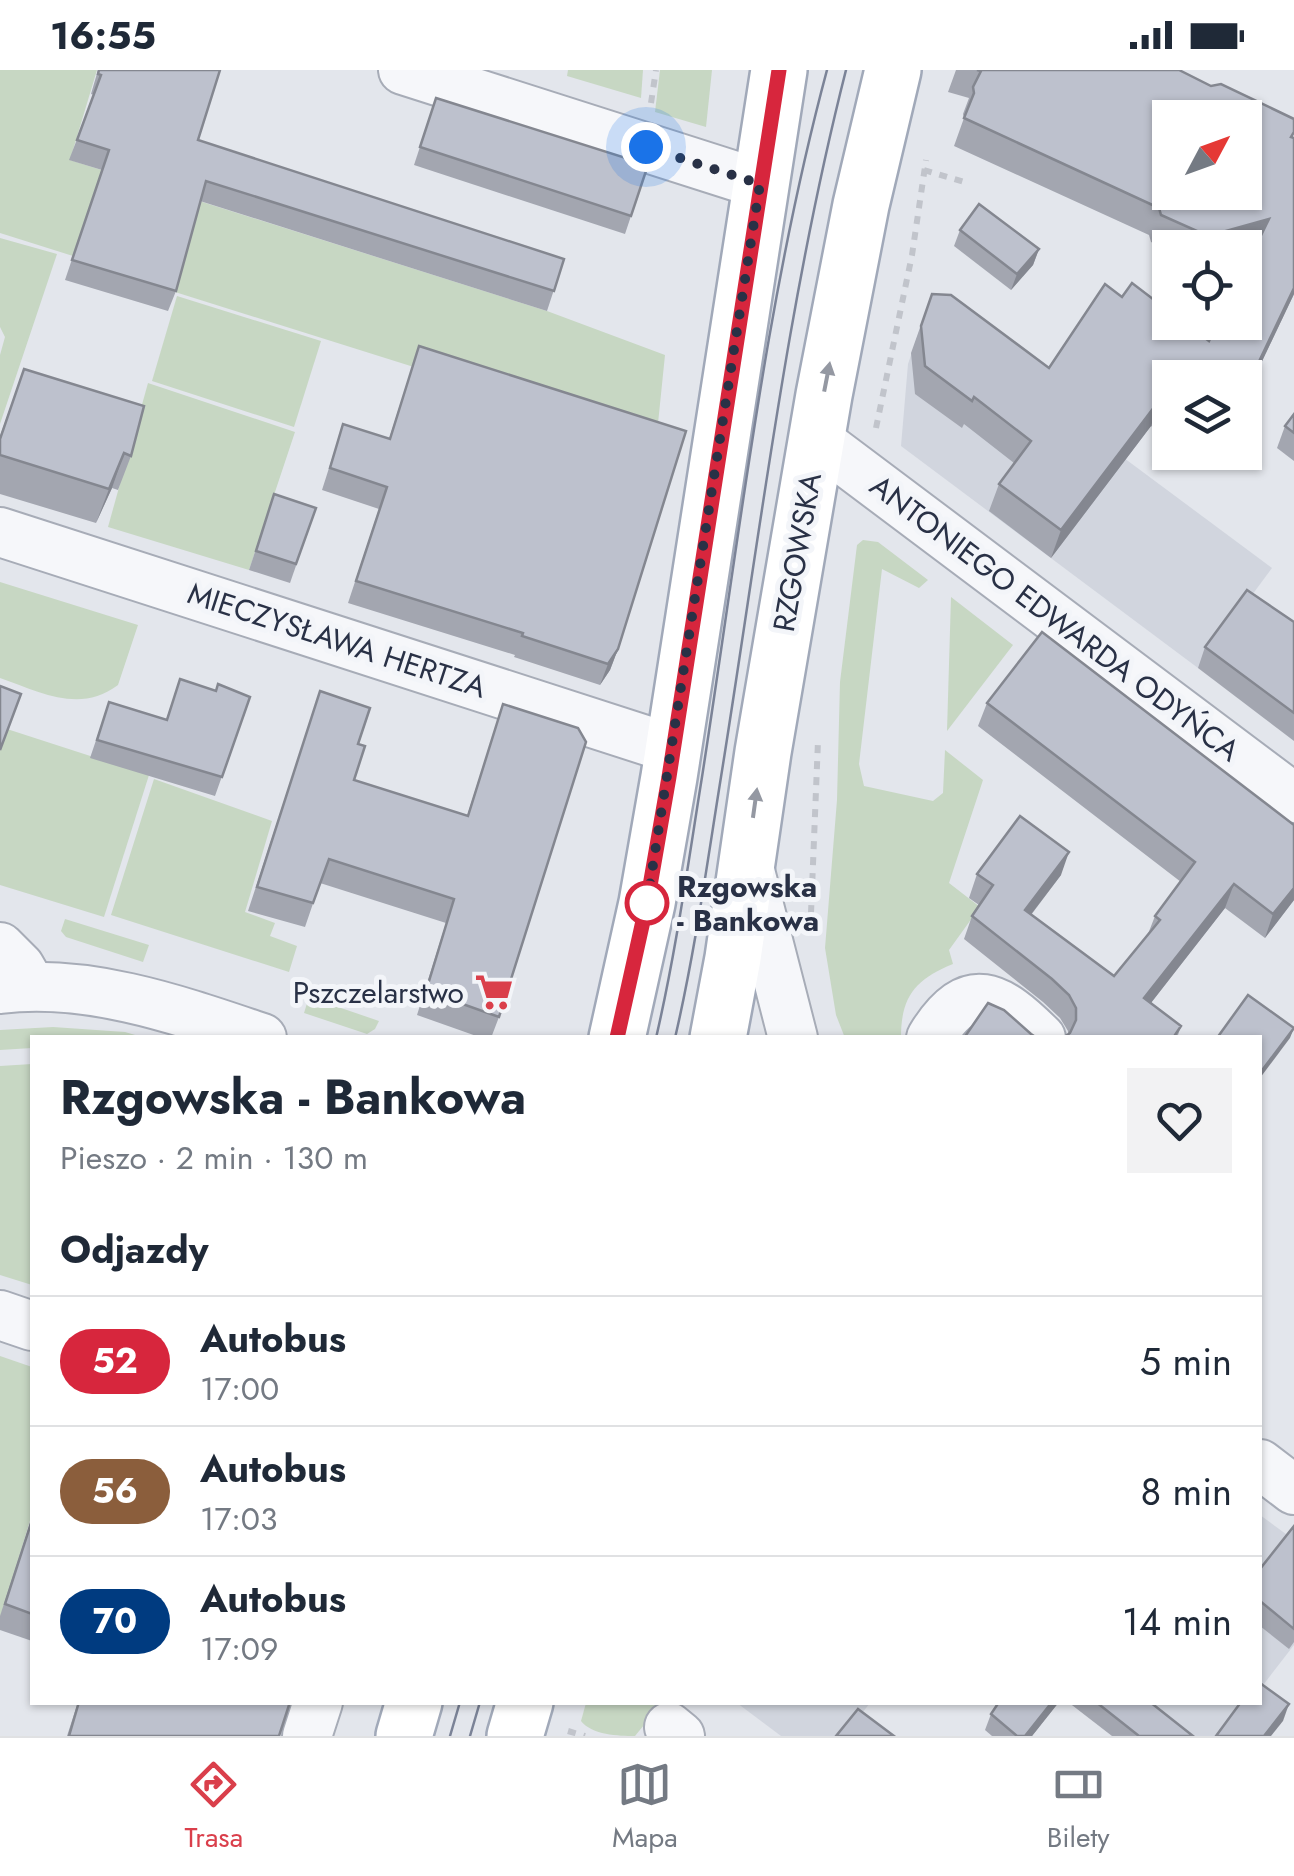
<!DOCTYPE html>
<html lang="pl">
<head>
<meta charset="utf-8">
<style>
  body { margin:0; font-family:Jost,sans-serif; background:#f2f2f3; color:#1f2937; height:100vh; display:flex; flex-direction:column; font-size:38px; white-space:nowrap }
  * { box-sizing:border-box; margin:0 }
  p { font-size:32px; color:#747a83 }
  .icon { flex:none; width:55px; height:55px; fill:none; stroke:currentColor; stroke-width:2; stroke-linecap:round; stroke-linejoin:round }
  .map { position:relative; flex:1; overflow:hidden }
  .details { position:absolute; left:30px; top:965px; width:1232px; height:670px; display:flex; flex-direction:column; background:#fff; border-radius:0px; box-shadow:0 2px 8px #0004 }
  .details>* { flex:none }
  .badge { padding:0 20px; border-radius:32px; font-size:35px; line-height:65px }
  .needle { width:65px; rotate:49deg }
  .tools { position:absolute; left:1152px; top:30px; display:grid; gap:20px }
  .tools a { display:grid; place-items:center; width:110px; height:110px; border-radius:0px; background:#fff; box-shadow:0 2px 8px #0004; font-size:50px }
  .you { position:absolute; width:50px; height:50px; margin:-25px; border:8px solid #fff; border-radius:50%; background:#1a73e8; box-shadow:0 0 0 15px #1a73e833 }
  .map>.badge { position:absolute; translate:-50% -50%; box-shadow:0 0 0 5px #fff }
  h2 { padding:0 30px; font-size:38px; line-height:90px }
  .round { display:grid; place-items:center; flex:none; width:105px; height:105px; border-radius:0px; background:#f2f2f3 }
  .summary { display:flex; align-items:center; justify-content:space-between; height:170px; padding:0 30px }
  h1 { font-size:48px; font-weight:700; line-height:75px }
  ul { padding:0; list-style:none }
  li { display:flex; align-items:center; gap:30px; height:130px; padding:0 30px; border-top:2px solid #e0e1e3 }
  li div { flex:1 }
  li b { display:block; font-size:38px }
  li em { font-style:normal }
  li .badge { min-width:110px; font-weight:700; text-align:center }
  .status { display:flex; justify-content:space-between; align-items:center; height:70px; padding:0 50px; background:#fff; direction:ltr }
  .status svg { height:28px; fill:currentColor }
  .tab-bar { display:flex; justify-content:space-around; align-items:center; height:140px; border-top:2px solid #e0e1e3; background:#fff; font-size:28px; color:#747a83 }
  .tab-bar a { display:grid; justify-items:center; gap:5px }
  .tab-bar .on { color:#da3f4b }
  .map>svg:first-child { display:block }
  .built { fill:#d1d5de }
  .green { fill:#c7d7c3 }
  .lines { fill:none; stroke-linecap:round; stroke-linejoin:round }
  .minor-casing { stroke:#a7acb7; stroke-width:52 }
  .major-casing { stroke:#a1a9b9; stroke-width:60 }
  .path { stroke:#c1c4cb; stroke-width:6; stroke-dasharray:8 8; stroke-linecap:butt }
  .minor { stroke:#f6f7fa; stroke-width:48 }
  .major { stroke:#fff; stroke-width:55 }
  .tram { stroke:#7b8397; stroke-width:2.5 }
  .wall { fill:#a3a6b0 }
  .shaded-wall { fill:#848790 }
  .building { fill:#bdc1cd; stroke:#848790; stroke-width:2.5; fill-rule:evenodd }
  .oneway { fill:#9498a2 }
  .line-casing { stroke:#fff; stroke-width:22 }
  .line { stroke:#d7263d; stroke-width:15 }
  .walk { stroke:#293146; stroke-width:10; stroke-dasharray:0 18 }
  .stop-dot { fill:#fff; stroke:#d7263d; stroke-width:5 }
  .labels { text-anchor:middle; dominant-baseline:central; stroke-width:10; stroke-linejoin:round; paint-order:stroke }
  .street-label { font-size:30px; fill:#293146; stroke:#f3f5f9 }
  .stop-label { font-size:30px; font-weight:bold; fill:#293146; stroke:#f3f5f9; text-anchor:start }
  .poi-label { font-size:30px; fill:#293146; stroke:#f3f5f9; text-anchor:end }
</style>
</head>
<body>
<div class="status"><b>16:55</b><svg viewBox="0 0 49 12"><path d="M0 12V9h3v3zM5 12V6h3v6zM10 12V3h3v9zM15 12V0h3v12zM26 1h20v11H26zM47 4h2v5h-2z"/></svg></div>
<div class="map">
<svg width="1294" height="1666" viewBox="0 0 1294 1666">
  <rect width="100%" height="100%" fill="#e3e6ec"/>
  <g class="built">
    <path d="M 922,252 L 941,252 L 1272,498 L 1198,598 L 901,376 L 908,294 Z"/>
    <path d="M 1260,1445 L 1294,1470 L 1294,1575 L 1260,1619 Z"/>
    <path d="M 737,1633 L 870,1633 L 844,1666 L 781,1666 Z"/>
    <path d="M 1124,1633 L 1249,1633 L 1223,1666 L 1169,1666 Z"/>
  </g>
  <g class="green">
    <path d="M 0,0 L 97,0 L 70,90 L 547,241 L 665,285 L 656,373 L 175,222 L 82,160 L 73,186 L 0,163 Z"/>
    <path d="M 568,0 L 643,0 L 641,28 L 567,6 Z"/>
    <path d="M 660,0 L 712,0 L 706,57 L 655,42 Z"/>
    <path d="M 0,168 L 57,184 L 0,354 L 0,285 L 5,267 L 0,257 Z"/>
    <path d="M 177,226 L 321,271 L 294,357 L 152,311 Z"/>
    <path d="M 148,313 L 295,362 L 249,500 L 108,457 Z"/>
    <path d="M 863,470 L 878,472 L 928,510 L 919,518 L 882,499 L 859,694 L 864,716 L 933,731 L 943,723 L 945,680 L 983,710 L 949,813 L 980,837 L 949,880 L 953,894 C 916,909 901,926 901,967 L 845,968 L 836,945 L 825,878 L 837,730 L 840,612 L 857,475 Z"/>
    <path d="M 0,512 L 138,555 L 118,615 C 80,644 40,622 0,608 Z"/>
    <path d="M 951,527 L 1013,575 L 947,661 Z"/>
    <path d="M 7,659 L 149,705 L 104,847 L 0,815 L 0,681 Z"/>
    <path d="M 154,709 L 272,751 L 245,842 L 275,853 L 270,866 L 297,876 L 289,902 L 111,845 Z"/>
    <path d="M 65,849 L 149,875 L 143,892 L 66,867 L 61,861 Z"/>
    <path d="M 309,927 L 379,951 L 375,959 L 367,964 L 304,943 Z"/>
    <path d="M 53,957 L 125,962 L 142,967 L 32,968 L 32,978 L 0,980 L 0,960 Z"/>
    <path d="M 32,994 L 32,1215 L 0,1205 L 0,996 Z"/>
    <path d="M 0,1286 L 32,1297 L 32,1444 L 0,1550 Z"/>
    <path d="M 586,1633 L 662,1633 L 635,1666 C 618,1666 592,1665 581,1651 Z"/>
  </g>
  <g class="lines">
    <g class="minor-casing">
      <g id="minor">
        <path d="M 403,0 L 760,114"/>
        <path d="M 816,369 L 1294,728"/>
        <path d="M 0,462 L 673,679"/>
        <path d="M 749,797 L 793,968"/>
        <path d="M 0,877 L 20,897 L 31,916"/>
        <path d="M 0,919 C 89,908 179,940 262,968"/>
        <path d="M 931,968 C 968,906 999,926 1041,968"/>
        <path d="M 0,1245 L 32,1256"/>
        <path d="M 1260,1394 L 1294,1420"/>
        <path d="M 669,1657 L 680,1666"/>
        <path d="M 307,1666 L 318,1632"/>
      </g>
    </g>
    <g class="major-casing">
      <g id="major">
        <path d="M 617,968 L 647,833 L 669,707 L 779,0"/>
        <path d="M 718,968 L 733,888 L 763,682 L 824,325 L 861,135 L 893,0"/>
        <path d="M 404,1666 L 414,1632"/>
        <path d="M 515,1666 L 525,1632"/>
      </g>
    </g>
    <g class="path">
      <path d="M 651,33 L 656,0"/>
      <path d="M 924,100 L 964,112"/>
      <path d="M 876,358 L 912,185 L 926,90"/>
      <path d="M 811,843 L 818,671"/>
      <path d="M 568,1661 L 585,1666"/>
    </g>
    <use href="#minor" class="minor"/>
    <use href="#major" class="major"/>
    <g class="tram">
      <path d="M 656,968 C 676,882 688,794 702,707 C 739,471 765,231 827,0"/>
      <path d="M 675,968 C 695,882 707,794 721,707 C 759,471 787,232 846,0"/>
      <path d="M 450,1666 L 460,1632"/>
      <path d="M 470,1666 L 480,1632"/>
    </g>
  </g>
  <g class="wall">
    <path d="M 98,0 L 220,0 L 198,70 L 564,189 L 547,241 L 200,131 L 176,221 L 168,241 L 65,210 L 102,100 L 69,90 L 94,25 L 91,24 Z"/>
    <path d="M 956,0 L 1179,0 L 1294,69 L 1294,224 L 1245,327 L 1245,308 L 1170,308 L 1170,370 L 1151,356 L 1051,488 L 989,441 L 999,414 L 1014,393 L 964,354 L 962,358 L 915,324 L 911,283 L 932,224 L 1049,298 L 1122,227 L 1209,271 L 1255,177 L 1245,180 L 1245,178 L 1170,178 L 1170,181 L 1151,172 L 1149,165 L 954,76 L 964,48 L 963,44 L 969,28 L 948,22 Z"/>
    <path d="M 436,28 L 631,146 L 625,164 L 414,95 Z"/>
    <path d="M 960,160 L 1039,179 L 1033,195 L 1011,220 L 954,176 Z"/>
    <path d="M 419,276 L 618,579 L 610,600 L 600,615 L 514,587 L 515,585 L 348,533 L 379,439 L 322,420 L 343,354 L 389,369 Z"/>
    <path d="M 24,299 L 131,386 L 118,420 L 112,418 L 96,453 L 0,424 L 0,366 Z"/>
    <path d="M 1294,344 L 1294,391 L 1277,378 L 1285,356 Z"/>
    <path d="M 1187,382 L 1219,382 L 1211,400 Z"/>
    <path d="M 274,424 L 316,438 L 290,513 L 249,500 Z"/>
    <path d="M 1294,552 L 1294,671 L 1198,598 L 1205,577 Z"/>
    <path d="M 180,609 L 216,621 L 250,627 L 215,726 L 90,688 L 109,632 L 166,650 Z"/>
    <path d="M 320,621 L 358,674 L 354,710 L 467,746 L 503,634 L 499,947 L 491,968 L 482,968 L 417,945 L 446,853 L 320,813 L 305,857 L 248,841 Z"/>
    <path d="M 987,633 L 1294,755 L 1294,830 L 1265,868 L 1225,838 L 1151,933 L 1181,956 L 1177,968 L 1063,968 L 1068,964 L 1068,961 L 1060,948 L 1043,932 L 964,869 L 972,846 L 979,835 L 969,828 L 977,804 L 1061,805 L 1031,845 L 1114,906 L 1148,864 L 1155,846 L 1181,812 L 978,656 Z"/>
    <path d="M 32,1447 L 32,1571 L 0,1560 L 0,1546 Z"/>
    <path d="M 1294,1456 L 1294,1572 L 1289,1579 L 1260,1556 L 1260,1499 Z"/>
    <path d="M 68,1632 L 290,1632 L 279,1666 L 67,1666 L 77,1635 Z"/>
    <path d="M 1000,1632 L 1059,1632 L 1032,1666 L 992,1666 L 985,1660 L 991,1644 Z"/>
    <path d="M 1068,1632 L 1150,1632 L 1193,1666 L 1112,1666 Z"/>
  </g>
  <g class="shaded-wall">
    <path d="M 1269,149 L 1259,176 L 1245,180 L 1245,178 L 1204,178 L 1208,166 Z"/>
    <path d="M 1039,179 L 1033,195 L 1011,220 L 1017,204 Z"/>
    <path d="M 1294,218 L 1294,224 L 1245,327 L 1245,321 Z"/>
    <path d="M 1161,328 L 1151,356 L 1051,488 L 1061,460 Z"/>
    <path d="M 124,383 L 112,418 L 96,453 L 109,419 Z"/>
    <path d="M 618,579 L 610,600 L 600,615 L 608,594 Z"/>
    <path d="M 1069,782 L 1061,805 L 1016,864 L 1025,840 Z"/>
    <path d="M 1234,814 L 1225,838 L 1136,952 L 1144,928 Z"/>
    <path d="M 1294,818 L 1294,830 L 1265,868 L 1273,844 Z"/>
    <path d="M 1294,958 L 1290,968 L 1260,1008 L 1260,1003 Z"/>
    <path d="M 1052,1632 L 1059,1632 L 1032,1666 L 1025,1666 Z"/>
    <path d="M 1289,1634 L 1283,1651 L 1271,1666 L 1264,1666 Z"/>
  </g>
  <g class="building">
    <path d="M 99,0 L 220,0 L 198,70 L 564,189 L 554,221 L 206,111 L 176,221 L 72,190 L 109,80 L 77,70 L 101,5 L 98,4 Z"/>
    <path d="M 977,0 L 1179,0 L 1211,16 L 1221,14 L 1294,49 L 1294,62 L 1291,67 L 1294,68 L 1294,218 L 1245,321 L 1245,308 L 1170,308 L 1170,335 L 1161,328 L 1061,460 L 999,414 L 1031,371 L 974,327 L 972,331 L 925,296 L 921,256 L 932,224 L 951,225 L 1049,298 L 1105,214 L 1122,227 L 1132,213 L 1170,242 L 1170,252 L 1184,252 L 1209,271 L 1218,252 L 1245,252 L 1245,198 L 1269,149 L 1208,166 L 1161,145 L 1159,138 L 964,48 L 974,23 L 973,17 L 981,1 ZM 1170,48 L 1245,48 L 1245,122 L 1170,122 Z"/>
    <path d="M 436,28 L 648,95 L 631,146 L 420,77 Z"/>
    <path d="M 979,134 L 1039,179 L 1017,204 L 960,160 Z"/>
    <path d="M 419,276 L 686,361 L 618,579 L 608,594 L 522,566 L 523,563 L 356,511 L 387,417 L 330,398 L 343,354 L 390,369 Z"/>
    <path d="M 24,299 L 144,336 L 131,386 L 124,383 L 109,419 L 0,385 L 0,369 Z"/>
    <path d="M 1294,344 L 1294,363 L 1285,356 Z"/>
    <path d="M 274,424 L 316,438 L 296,494 L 256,481 Z"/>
    <path d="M 1247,520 L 1294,552 L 1294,643 L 1205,577 Z"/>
    <path d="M 1042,562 L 1294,755 L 1294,818 L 1273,844 L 1234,814 L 1144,928 L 1181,956 L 1173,968 L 1063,968 L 1070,963 L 1076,950 L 1076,938 L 1069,925 L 1052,909 L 972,846 L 993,815 L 977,804 L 1020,746 L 1069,782 L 1025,840 L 1114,906 L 1160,850 L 1155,846 L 1195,792 L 987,633 Z"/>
    <path d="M 180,609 L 216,621 L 218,614 L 250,627 L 222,707 L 97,670 L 109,632 L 167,650 Z"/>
    <path d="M 0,616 L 21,624 L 0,680 Z"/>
    <path d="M 320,621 L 370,638 L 358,674 L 365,676 L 354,710 L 468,746 L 503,634 L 578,658 L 586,672 L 499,947 L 426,921 L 454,829 L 329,789 L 313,833 L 257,817 Z"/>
    <path d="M 1248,925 L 1294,958 L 1260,1003 L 1260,968 L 1217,968 Z"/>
    <path d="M 988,933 L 1004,940 L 1031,964 L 1037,968 L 964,968 Z"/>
    <path d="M 32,1450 L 32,1544 L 5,1534 Z"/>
    <path d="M 1294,1456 L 1294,1559 L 1260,1531 L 1260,1499 Z"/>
    <path d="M 1260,1613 L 1289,1634 L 1264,1666 L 1216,1666 L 1241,1632 L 1260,1632 Z"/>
    <path d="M 79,1632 L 290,1632 L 279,1666 L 69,1666 Z"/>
    <path d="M 999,1632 L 1052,1632 L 1025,1666 L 1017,1666 L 991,1644 Z"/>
    <path d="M 1096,1632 L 1150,1632 L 1193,1666 L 1139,1666 Z"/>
    <path d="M 858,1639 L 894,1666 L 836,1666 Z"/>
  </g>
  <defs><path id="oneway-solid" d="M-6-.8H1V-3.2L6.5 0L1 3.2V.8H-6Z" transform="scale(2.5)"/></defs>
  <g class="oneway">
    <use href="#oneway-solid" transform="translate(827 307) rotate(-79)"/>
    <use href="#oneway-solid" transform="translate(755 733) rotate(-82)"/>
  </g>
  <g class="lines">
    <g class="line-casing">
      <path id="line" d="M 617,968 L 647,833 L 669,707 L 779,0"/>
    </g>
    <use href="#line" class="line"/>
    <path class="walk" d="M 646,77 L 760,114 L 647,833"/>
  </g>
  <defs>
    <g id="supermarket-bare" transform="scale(3)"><path d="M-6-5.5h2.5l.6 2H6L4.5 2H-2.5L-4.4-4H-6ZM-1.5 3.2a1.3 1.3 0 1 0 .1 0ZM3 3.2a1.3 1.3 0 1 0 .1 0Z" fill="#da3f4b" stroke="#f3f5f9" stroke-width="2.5" paint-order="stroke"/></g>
  </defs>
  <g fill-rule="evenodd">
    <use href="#supermarket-bare" x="494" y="922"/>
  </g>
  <circle class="stop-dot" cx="647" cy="833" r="20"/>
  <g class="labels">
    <g class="street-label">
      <text transform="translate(797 482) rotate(-80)">RZGOWSKA</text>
      <text transform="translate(1055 548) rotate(37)">ANTONIEGO EDWARDA ODYŃCA</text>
      <text transform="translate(337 570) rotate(18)">MIECZYSŁAWA HERTZA</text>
    </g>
    <g class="stop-label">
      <text x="677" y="816">Rzgowska<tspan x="677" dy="34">- Bankowa</tspan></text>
    </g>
    <g class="poi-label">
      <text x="464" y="922">Pszczelarstwo</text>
    </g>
  </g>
</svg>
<div class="tools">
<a><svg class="needle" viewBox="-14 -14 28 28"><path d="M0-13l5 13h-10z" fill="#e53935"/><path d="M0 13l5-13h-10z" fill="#747a83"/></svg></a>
<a><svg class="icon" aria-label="locate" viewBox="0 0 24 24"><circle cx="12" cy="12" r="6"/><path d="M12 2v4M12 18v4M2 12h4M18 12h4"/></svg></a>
<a><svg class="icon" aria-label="layers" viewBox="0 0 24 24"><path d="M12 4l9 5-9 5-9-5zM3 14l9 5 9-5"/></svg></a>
</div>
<div class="you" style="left:646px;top:77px"></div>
<section class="details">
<div class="summary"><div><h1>Rzgowska - Bankowa</h1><p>Pieszo · 2 min · 130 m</p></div><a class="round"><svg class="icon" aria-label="heart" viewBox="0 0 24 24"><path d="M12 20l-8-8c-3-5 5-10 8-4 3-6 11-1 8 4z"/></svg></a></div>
<h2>Odjazdy</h2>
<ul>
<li><span class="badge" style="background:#d7263d;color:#fff">52</span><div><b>Autobus</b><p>17:00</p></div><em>5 min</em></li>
<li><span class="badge" style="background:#8b5e3c;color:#fff">56</span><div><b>Autobus</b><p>17:03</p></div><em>8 min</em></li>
<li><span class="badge" style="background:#003b80;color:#fff">70</span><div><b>Autobus</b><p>17:09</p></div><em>14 min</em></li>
</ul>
</section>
</div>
<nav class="tab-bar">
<a class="on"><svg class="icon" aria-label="directions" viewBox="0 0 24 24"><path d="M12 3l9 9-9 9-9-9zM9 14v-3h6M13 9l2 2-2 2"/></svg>Trasa</a>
<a><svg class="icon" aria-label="map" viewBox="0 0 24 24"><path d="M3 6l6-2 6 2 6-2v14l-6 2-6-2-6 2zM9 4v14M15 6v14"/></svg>Mapa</a>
<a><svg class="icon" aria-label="tickets" viewBox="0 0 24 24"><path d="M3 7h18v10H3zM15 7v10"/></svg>Bilety</a>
</nav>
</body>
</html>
